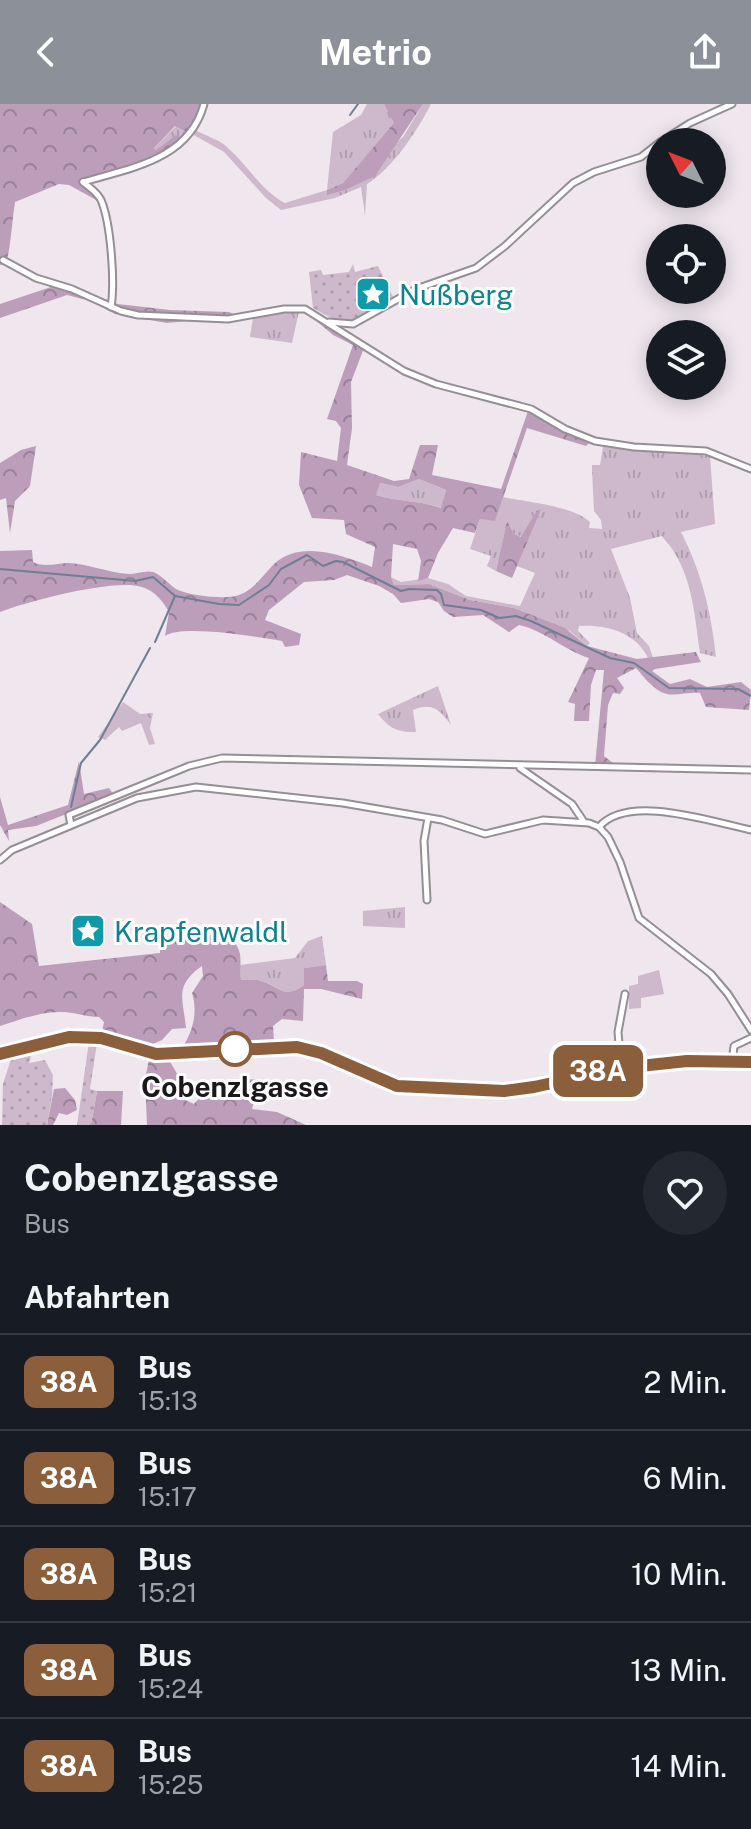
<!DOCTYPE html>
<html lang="de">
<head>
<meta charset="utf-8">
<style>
  body { margin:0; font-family:"Public Sans",sans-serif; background:#242831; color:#f1f3f6; height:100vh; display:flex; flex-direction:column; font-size:30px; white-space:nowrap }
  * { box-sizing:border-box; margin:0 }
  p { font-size:26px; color:#9ea1a6 }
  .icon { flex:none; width:44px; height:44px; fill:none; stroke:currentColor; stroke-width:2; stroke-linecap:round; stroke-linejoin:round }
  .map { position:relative; height:1021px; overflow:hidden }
  .panel { display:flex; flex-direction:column; background:#171b24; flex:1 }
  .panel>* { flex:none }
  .badge { padding:0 16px; border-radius:12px; font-size:28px; line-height:52px }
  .needle { width:52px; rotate:312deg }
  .tools { position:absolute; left:646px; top:24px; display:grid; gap:16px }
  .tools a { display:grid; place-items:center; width:80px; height:80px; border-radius:50%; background:#171b24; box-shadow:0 4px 20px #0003; font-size:40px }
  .map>.badge { position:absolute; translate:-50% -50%; box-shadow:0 0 0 4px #fff }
  h2 { padding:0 24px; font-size:30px; line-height:72px }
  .round { display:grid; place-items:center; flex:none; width:84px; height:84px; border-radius:42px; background:#242831 }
  .summary { display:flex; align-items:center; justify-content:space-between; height:136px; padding:0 24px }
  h1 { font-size:38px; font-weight:700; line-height:60px }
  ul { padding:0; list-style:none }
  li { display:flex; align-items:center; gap:24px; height:96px; padding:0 24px; border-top:2px solid #363941 }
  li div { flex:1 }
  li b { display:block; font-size:30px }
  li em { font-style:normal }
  li .badge { min-width:88px; font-weight:700; text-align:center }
  header { display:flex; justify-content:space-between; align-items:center; height:104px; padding:0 24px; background:#8c9099; color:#fff; font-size:36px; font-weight:700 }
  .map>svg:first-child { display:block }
  .grass { fill:url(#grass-tufts) }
  .forest { fill:url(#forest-crowns); fill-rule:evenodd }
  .park { fill:url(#park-dots) }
  .pitch { fill:#cdb9cb }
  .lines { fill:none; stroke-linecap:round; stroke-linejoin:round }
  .stream { stroke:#6f7e95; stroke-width:2 }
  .minor-casing { stroke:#968e95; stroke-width:9 }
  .tertiary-casing { stroke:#968e95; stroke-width:10 }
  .minor { stroke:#fff; stroke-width:5 }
  .tertiary { stroke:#fff; stroke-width:6 }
  .line-casing { stroke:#fff; stroke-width:18 }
  .line { stroke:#8b5e3c; stroke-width:12 }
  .stop-dot { fill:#fff; stroke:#8b5e3c; stroke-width:4 }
  .labels { text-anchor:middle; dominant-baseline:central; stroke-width:6; stroke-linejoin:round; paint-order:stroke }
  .culture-label { font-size:28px; fill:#0d838f; stroke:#fff; text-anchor:start }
  .stop-label { font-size:28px; font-weight:bold; fill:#1b181b; stroke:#fff }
</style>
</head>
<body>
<header><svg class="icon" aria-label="back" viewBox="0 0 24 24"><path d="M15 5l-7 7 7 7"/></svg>Metrio<svg class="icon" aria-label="share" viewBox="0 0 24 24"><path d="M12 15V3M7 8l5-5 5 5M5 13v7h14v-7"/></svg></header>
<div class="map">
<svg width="751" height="1021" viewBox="0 0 751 1021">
  <defs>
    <pattern id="grass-tufts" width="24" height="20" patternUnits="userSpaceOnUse" patternTransform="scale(2)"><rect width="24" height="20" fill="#cdb9cb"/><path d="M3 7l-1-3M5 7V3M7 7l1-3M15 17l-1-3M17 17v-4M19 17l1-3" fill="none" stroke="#af9eae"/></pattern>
    <pattern id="forest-crowns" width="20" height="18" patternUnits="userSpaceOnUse" patternTransform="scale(2)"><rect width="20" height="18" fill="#bc9eba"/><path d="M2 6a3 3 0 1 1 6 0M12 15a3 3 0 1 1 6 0" fill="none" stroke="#988096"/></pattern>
    <pattern id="park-dots" width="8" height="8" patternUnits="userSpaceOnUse" patternTransform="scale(2)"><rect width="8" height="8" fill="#cdb9cb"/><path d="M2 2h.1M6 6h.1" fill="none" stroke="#af9eae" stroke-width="1.8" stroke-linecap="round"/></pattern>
  </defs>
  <rect width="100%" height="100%" fill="#efe6ee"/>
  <g class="grass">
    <path d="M 367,0 L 384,0 L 395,19 L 343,79 L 327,86 L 345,86 L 403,33 L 423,0 L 431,0 C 418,26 392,65 367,80 L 365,111 L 361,83 L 335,94 L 281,106 L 266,94 L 224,48 L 192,30 L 182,37 L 156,46 L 154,44 L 176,22 L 192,30 L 195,26 C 206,32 221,36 229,45 C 249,63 261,86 285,99 L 327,86 L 333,28 L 361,11 Z"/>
    <path d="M 294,206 L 299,207 L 292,239 L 250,233 L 253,214 Z"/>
    <path d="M 603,343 L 710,352 L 715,420 L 681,428 C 702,469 711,508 716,553 L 700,549 C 695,515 693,478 674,448 C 671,442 666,438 662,432 L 611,445 L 630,494 L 637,529 L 649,542 L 653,554 L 648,554 C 636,528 605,520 579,522 L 578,527 L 590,539 L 587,542 L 570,527 L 514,504 L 470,496 L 429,480 L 394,481 L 391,473 L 401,478 L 428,474 L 448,480 L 466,492 L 520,502 L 535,469 L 517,462 L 541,406 L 537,406 L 522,433 L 514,430 L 507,418 L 496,467 L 487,462 L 491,452 L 470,445 L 480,415 L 495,416 L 503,393 C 526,398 574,402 590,418 L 589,424 L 602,425 L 601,416 L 594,407 L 592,367 L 592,361 L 600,361 Z"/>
    <path d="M 419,375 L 446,386 L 442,404 C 419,396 398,398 376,391 L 379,379 L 398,383 Z"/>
    <path d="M 438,582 L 451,621 C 440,606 432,598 413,606 L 416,628 C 398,629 389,624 378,610 Z"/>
    <path d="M 123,598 L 140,610 L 153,609 L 150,624 L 155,640 L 149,641 L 141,619 L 122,627 L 119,623 L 105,636 L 98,633 Z"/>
    <path d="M 405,803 L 405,824 L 363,822 L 363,807 Z"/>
    <path d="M 322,832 L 326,861 L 304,864 L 304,881 C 281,896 283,883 261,877 C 255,875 247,876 241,876 L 240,861 L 295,854 L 308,837 Z"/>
  </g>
  <g class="forest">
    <path d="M 0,0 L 201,0 L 196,15 L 187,28 L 175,22 L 154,44 L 156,46 L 176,31 L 182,37 C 148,62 131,67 90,79 L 99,86 L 103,93 L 98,97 L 69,81 L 59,80 L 15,98 C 12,117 11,142 6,160 L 0,161 Z"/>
    <path d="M 384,0 L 423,0 L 375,72 L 345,86 L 327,91 L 327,86 L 343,79 L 394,19 Z"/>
    <path d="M 57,177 L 118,200 L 170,206 L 229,208 L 238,212 L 167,219 L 115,210 L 90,197 L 67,191 L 0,214 L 0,200 L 54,182 Z"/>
    <path d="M 313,211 L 364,244 L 351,278 L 352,324 L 347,361 L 394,377 L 409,375 L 420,341 L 438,341 L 432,371 L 501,385 L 528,307 L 590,338 L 586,342 L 527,324 L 495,417 L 480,415 L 475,429 L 453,424 L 438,449 L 428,474 L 418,477 L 421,457 L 417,445 L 393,440 L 391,473 L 394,481 L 429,480 L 470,496 L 514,504 L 565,524 L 587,542 L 637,555 L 696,548 L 701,558 L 655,565 L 652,567 L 670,580 L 690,575 L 707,583 L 741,578 L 751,586 L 749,606 L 706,603 L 700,589 C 690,588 674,592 667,590 C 654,587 644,573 636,564 L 617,574 L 624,584 L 620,590 L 613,589 L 608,601 L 604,652 L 618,663 L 595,662 L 604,566 L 596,566 L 591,581 L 589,617 L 574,617 L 575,600 L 568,598 L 589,554 C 564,546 545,527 519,521 L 509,528 L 483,511 L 453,513 L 444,507 L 438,498 L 429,495 L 401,499 L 393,490 L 379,482 L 347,471 L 334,476 L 304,478 L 269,506 L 265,516 L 301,530 L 299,541 L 285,543 L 282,537 C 260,533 181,520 165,532 L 169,508 C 162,496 156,488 142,483 C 116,474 28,497 0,508 L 0,447 L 32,446 L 33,458 C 44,464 57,459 69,459 C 89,460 109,469 129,470 C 136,470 146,466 153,468 C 162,471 170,482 178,486 C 190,491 214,494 227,493 C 250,493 260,474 274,460 C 301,435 344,452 372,463 L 375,443 L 346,430 L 344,416 L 312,414 L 299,381 L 301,348 L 337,357 L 341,324 L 336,317 L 327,315 L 353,241 L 333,231 L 313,214 ZM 419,375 L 446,386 L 441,404 C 419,396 398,398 376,391 L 380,379 L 398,383 Z"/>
    <path d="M 36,342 L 30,382 L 15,397 L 10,429 L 6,394 L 0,396 L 0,359 L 21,346 Z"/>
    <path d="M 537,406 L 541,406 L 512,474 L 496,467 L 507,417 L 514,430 L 521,433 Z"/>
    <path d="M 79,657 L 84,690 L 109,684 L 114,691 L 36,722 L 8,726 L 9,737 L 0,721 L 0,693 L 8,721 L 68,701 Z"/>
    <path d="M 0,798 L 32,820 L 39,862 L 160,849 L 160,839 C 183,837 233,816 240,850 C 241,858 240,868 241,876 C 248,876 255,875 261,877 C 282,883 282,896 304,881 L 304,864 L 326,861 L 328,877 L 357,877 L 363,880 L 362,895 L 321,885 L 304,885 L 303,917 L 282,915 L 273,922 L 274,937 L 182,944 C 193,927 198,909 192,889 L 203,872 L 202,862 C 174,882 183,894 186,924 L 172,925 L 162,936 L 146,943 L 102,928 L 104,918 L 99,913 C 87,913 73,908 62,908 C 42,907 19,916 0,922 Z"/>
    <path d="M 149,955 L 169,956 L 179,973 L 167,988 L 194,1000 C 205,986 223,985 240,986 L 245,975 L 261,976 L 252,1005 L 277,1008 L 306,1021 L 147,1021 L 145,976 Z"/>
    <path d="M 65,984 L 75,996 L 77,1006 L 67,1011 L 59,1009 L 53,1021 L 47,1021 L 54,985 Z"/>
    <path d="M 97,987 L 123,987 L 121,1021 L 91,1021 Z"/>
  </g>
  <g class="park">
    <path d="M 353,160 L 355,168 L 378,162 L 394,195 C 356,216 352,228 313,204 L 309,168 L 321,166 L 323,171 L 349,168 Z"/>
    <path d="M 89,938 L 97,939 L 90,985 L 97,987 L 91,1021 L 77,1021 Z"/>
    <path d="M 32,947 L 29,959 L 45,956 L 53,971 L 52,992 L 47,1021 L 2,1021 L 3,980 L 12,952 Z"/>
  </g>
  <path class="pitch" d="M 659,866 L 664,890 L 641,894 L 641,904 L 629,905 L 629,882 L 638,880 L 638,872 Z"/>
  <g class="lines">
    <g class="stream">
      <path d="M 350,11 L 358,0"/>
      <path d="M 0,465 L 135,477 L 153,473 L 175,492 L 219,500 L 239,501 L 269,481 L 281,465 L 307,451 L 323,462 L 336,457 L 343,458 L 401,487 L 409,485 L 437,486 L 441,490 L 444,501 L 481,506 L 499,514 L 516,512 L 531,517 L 610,554 L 634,559 L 669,584 L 738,585 L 751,592"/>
      <path d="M 155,538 L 175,492"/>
      <path d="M 71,703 L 81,659 L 100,636 L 150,544"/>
      <path d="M 0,958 L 8,954"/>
    </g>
    <g class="minor-casing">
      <g id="minor">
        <path d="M 660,38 L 690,19 L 732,0"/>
        <path d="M 83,78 C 130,64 189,56 204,0"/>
        <path d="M 83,78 C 90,84 97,88 101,96 C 111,119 115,179 111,203"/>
        <path d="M 3,156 L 36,174 L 72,185 L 121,207 L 138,211 L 228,215 L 284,205 L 305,205 L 404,267 L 436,280 L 531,305 L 565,325 L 595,337 L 634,343 L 706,347 L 751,365"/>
        <path d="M 329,218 L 353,220 L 416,185 L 476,164 L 505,142 L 573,79 L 594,68 L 641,53 L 660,38"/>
        <path d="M 520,664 L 572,700 L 584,718"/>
        <path d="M 71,721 L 69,711 L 189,662 L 222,654 L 751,666"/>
        <path d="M 599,723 C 628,689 712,718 751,726"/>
        <path d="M 0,756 L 12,746 L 137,694 L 196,683 L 343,699 L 442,716 L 485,730 L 543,716 L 589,719 L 599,723 L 608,733 L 620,758 L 639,814 L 711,870 L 728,890 L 751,926"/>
        <path d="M 427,796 L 424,737 L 428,714"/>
        <path d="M 732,959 L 734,942 L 751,934"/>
        <path d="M 621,964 L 618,928 L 625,890"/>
      </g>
    </g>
    <g class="tertiary-casing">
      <path id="tertiary" d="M 0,950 L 69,933 L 105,935 L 156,950 L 291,943 L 321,949 L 397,982 L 504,987 L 550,980 L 616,964 L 687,957 L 751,958"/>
    </g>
    <use href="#minor" class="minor"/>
    <use href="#tertiary" class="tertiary"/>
  </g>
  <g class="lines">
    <g class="line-casing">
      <path id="line" d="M 0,950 L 69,933 L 101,934 L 156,950 L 297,943 L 321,949 L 397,982 L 504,987 L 534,983 L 621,964 L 687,957 L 751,958"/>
    </g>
    <use href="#line" class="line"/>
  </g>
  <defs>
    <g id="sight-square" transform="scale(1.8)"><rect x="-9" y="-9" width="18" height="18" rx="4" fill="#0f9aa8" stroke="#fff"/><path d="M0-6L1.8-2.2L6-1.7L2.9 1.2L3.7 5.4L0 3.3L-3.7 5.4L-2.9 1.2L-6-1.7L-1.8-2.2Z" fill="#fff"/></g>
  </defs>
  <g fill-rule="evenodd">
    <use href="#sight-square" x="373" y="190"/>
    <use href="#sight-square" x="88" y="827"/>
  </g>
  <circle class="stop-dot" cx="235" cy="945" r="16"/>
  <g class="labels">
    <g class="culture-label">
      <text x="399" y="190">Nußberg</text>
      <text x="114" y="827">Krapfenwaldl</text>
    </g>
    <g class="stop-label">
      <text x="235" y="982">Cobenzlgasse</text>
    </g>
  </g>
</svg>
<div class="tools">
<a><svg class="needle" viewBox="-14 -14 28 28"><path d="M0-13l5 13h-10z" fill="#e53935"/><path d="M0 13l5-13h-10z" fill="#9ea1a6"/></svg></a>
<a><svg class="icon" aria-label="locate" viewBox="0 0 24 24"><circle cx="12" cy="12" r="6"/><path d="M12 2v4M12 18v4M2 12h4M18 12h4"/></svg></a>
<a><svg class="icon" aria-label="layers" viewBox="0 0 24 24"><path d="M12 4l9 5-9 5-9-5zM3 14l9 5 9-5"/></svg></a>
</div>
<b class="badge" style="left:598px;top:967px;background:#8b5e3c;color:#fff">38A</b>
</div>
<section class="panel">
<div class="summary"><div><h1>Cobenzlgasse</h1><p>Bus</p></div><a class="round"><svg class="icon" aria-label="heart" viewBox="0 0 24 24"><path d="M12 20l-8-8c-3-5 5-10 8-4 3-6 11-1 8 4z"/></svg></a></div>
<h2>Abfahrten</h2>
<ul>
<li><span class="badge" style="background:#8b5e3c;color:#fff">38A</span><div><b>Bus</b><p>15:13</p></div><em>2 Min.</em></li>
<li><span class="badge" style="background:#8b5e3c;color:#fff">38A</span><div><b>Bus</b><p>15:17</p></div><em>6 Min.</em></li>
<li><span class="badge" style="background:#8b5e3c;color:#fff">38A</span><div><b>Bus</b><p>15:21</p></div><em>10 Min.</em></li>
<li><span class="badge" style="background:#8b5e3c;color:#fff">38A</span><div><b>Bus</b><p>15:24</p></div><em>13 Min.</em></li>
<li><span class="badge" style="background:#8b5e3c;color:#fff">38A</span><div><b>Bus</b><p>15:25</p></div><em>14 Min.</em></li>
</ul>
</section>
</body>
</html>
